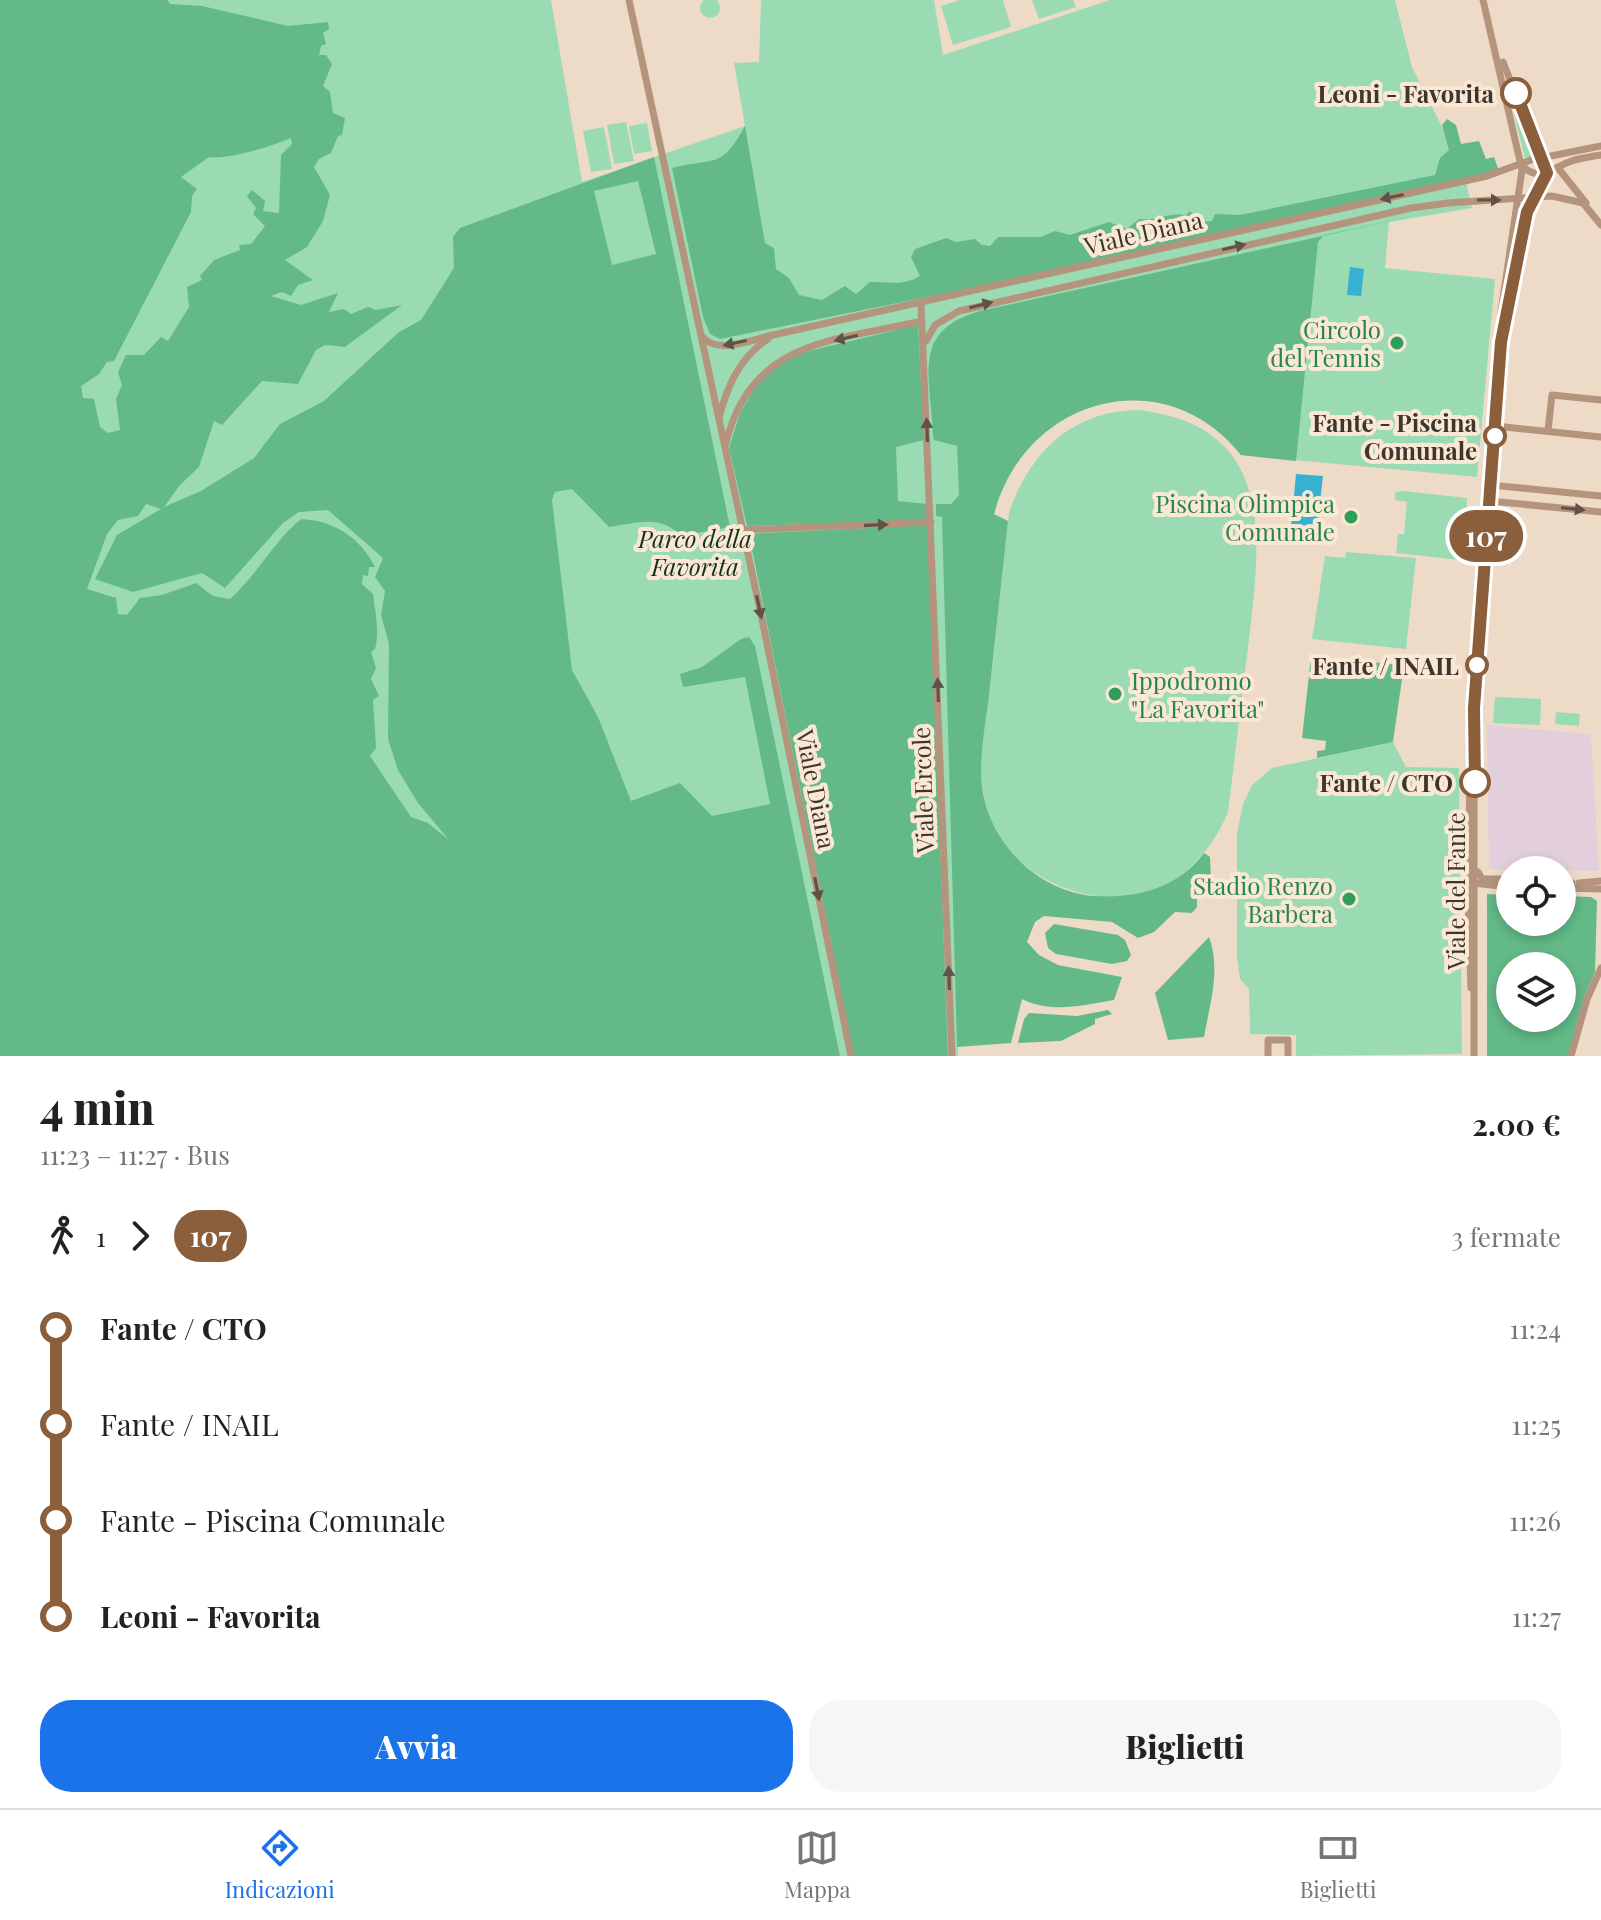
<!DOCTYPE html>
<html lang="it">
<head>
<meta charset="utf-8">
<style>
  body { margin:0; font-family:"Playfair Display",serif; background:#f6f6f6; color:#222; height:100vh; display:flex; flex-direction:column; font-size:30px; white-space:nowrap }
  * { box-sizing:border-box; margin:0 }
  p { font-size:26px; color:#767676 }
  .icon { flex:none; width:44px; height:44px; fill:none; stroke:currentColor; stroke-width:2; stroke-linecap:round; stroke-linejoin:round }
  .map { position:relative; height:1056px; overflow:hidden }
  .side { display:flex; flex-direction:column; background:#fff; flex:1 }
  .side>* { flex:none }
  .badge { padding:0 16px; border-radius:26px; font-size:28px; line-height:52px }
  .fabs { position:absolute; left:1496px; top:856px; display:grid; gap:16px }
  .fabs a { display:grid; place-items:center; width:80px; height:80px; border-radius:50%; background:#fff; box-shadow:0 4px 12px #0003; font-size:40px }
  .map>.badge { position:absolute; translate:-50% -50%; box-shadow:0 0 0 4px #fff }
  .legs { display:flex; align-items:center; gap:12px; height:88px; padding:0 40px; font-size:26px }
  .legs p { margin-inline-start:auto }
  .summary { display:flex; align-items:center; justify-content:space-between; height:136px; padding:0 40px }
  h1 { font-size:44px; font-weight:800; line-height:60px }
  .button { display:flex; gap:16px; margin-top:auto; padding:16px 40px }
  .button a { flex:1; height:92px; border-radius:32px; background:#1a73e8; color:#fff; font-size:32px; font-weight:800; line-height:92px; text-align:center }
  .button a+a { background:#f6f6f6; color:#222 }
  ul { padding:0 40px; list-style:none }
  li { display:flex; align-items:center; gap:28px; height:96px; font-size:30px }
  li i { display:grid; place-items:center; width:12px; height:100%; margin:0 10px; background:currentColor }
  li i::after { content:''; width:20px; height:20px; margin:-10px; border:6px solid; border-radius:50%; background:#fff }
  li p { margin-inline-start:auto }
  li:first-child i { background:linear-gradient(#0000 50%,currentColor 0) }
  li:last-child i { background:linear-gradient(currentColor 50%,#0000 0) }
  .tab-bar { display:flex; justify-content:space-around; align-items:center; height:112px; border-top:2px solid #e0e0e0; background:#fff; font-size:22px; color:#767676 }
  .tab-bar a { display:grid; justify-items:center; gap:4px }
  .tab-bar .on { color:#1a73e8 }
  .map>svg:first-child { display:block }
  .medical { fill:#e3cedb }
  .green { fill:#9bdbb3 }
  .forest { fill:#63ba88; fill-rule:evenodd }
  .water { fill:#38b0d1 }
  .lines { fill:none; stroke-linecap:round; stroke-linejoin:round }
  .minor { stroke:#b4947d; stroke-width:7 }
  .oneway { fill:#615246 }
  .line-1-casing { stroke:#fff; stroke-width:18 }
  .line-1 { stroke:#8b5e3c; stroke-width:12 }
  .stop-1-dot { fill:#fff; stroke:#8b5e3c; stroke-width:4 }
  .leisure-dot { fill:#2e9e5b; stroke:#fbe8d4; stroke-width:3 }
  .labels { text-anchor:middle; dominant-baseline:central; stroke-width:8; stroke-linejoin:round; paint-order:stroke }
  .stop-label { font-size:24px; font-weight:bold; fill:#3d362e; stroke:#fbe8d4; text-anchor:end }
  .street-label { font-size:24px; fill:#3d362e; stroke:#fbe8d4 }
  .leisure-label { font-size:24px; fill:#27864d; stroke:#fbe8d4; text-anchor:end }
  .park-label { font-size:24px; font-style:italic; fill:#0e3420; stroke:#fbe8d4 }
</style>
</head>
<body>
<div class="map">
<svg width="1601" height="1056" viewBox="0 0 1601 1056">
  <rect width="100%" height="100%" fill="#eedbc7"/>
  <path class="medical" d="M 1487,725 L 1591,734 L 1599,871 L 1489,869 Z"/>
  <g class="green">
    <circle cx="710" cy="8" r="10"/>
    <path d="M 0,0 L 551,0 L 582,182 L 745,126 L 734,63 L 759,62 L 761,0 L 934,0 L 943,55 L 1110,0 L 1395,0 L 1412,67 L 1463,169 L 1472,208 L 1389,222 L 1385,268 L 1495,279 L 1477,477 L 1241,455 C 1163,357 1024,398 994,515 L 952,824 L 958,1056 L 0,1056 Z"/>
    <path d="M 959,0 L 1003,0 L 1011,27 L 953,45 L 941,6 Z"/>
    <path d="M 1032,0 L 1073,0 L 1076,7 L 1039,19 Z"/>
    <path d="M 1507,87 L 1509,87 L 1534,156 L 1525,158 Z"/>
    <path d="M 626,122 L 634,161 L 614,164 L 607,125 Z"/>
    <path d="M 647,123 L 652,151 L 634,154 L 629,126 Z"/>
    <path d="M 604,127 L 612,169 L 591,172 L 583,131 Z"/>
    <path d="M 1137,410 C 1280,425 1260,544 1248,648 C 1241,703 1235,757 1228,812 C 1211,854 1174,894 1125,897 C 1060,901 992,860 983,791 C 978,757 986,722 990,688 C 996,629 1003,571 1009,512 C 1031,451 1071,412 1137,410 Z"/>
    <path d="M 1404,491 L 1467,498 L 1466,517 L 1474,518 L 1470,561 L 1396,553 L 1398,534 L 1404,534 L 1407,502 L 1395,500 L 1395,492 Z"/>
    <path d="M 1346,552 L 1416,558 L 1406,649 L 1312,639 L 1325,556 L 1345,558 Z"/>
    <path d="M 1495,697 L 1541,699 L 1540,725 L 1493,723 Z"/>
    <path d="M 1556,712 L 1580,714 L 1579,726 L 1555,724 Z"/>
    <path d="M 1393,742 L 1406,767 L 1459,768 L 1462,1054 L 1296,1056 L 1296,1035 L 1250,1034 L 1249,989 L 1240,979 L 1237,958 L 1237,834 L 1243,804 L 1252,785 L 1272,768 Z"/>
  </g>
  <g class="forest">
    <path d="M 0,0 L 167,0 L 170,4 L 202,6 L 288,26 L 328,22 L 329,29 L 323,33 L 326,44 L 321,46 L 319,55 L 326,55 L 332,64 L 323,86 L 330,92 L 333,113 L 345,118 L 342,135 L 338,136 L 331,153 L 319,159 L 314,167 L 330,195 L 323,221 L 307,247 L 285,260 L 313,280 L 298,285 L 291,296 L 282,292 L 271,296 L 301,305 L 338,293 L 329,312 L 344,309 L 351,314 L 368,307 L 376,310 L 402,305 L 345,347 L 325,345 L 316,350 L 298,384 L 262,381 L 222,425 L 214,421 L 199,467 L 180,485 L 164,507 L 201,491 L 254,458 L 280,424 L 324,401 L 399,332 L 421,320 L 454,268 L 453,237 L 460,228 L 654,157 L 730,527 L 681,536 C 661,514 636,523 609,527 L 572,489 L 555,492 L 552,500 L 572,670 L 598,717 L 631,801 L 680,783 L 712,816 L 770,804 L 745,677 L 683,687 L 680,674 L 702,667 L 741,639 L 749,637 L 755,646 L 840,1056 L 0,1056 ZM 291,138 L 292,144 L 281,155 L 279,213 L 263,211 L 265,201 L 252,190 L 247,196 L 256,208 L 253,214 L 265,226 L 251,244 L 239,245 L 240,250 L 214,260 L 200,276 L 202,280 L 187,287 L 189,307 L 168,341 L 161,337 L 144,355 L 126,355 L 118,372 L 122,385 L 116,399 L 120,430 L 108,433 L 100,427 L 94,399 L 83,398 L 81,386 L 99,374 L 107,362 L 114,361 L 191,212 L 192,196 L 197,189 L 181,177 L 209,157 C 231,160 274,145 291,138 ZM 638,181 L 656,254 L 612,265 L 594,191 ZM 146,504 L 161,509 L 117,535 L 95,579 L 133,592 L 202,573 L 225,588 L 283,523 L 299,512 L 328,510 L 383,558 L 375,577 L 385,591 L 381,615 L 389,644 L 388,739 L 398,770 L 418,803 L 449,840 L 428,823 L 411,817 L 370,756 L 376,748 L 373,700 L 379,696 L 371,679 L 376,668 L 371,652 L 375,649 C 380,631 375,612 373,594 L 362,584 L 363,575 L 368,576 L 369,567 L 375,567 C 361,538 333,520 301,519 C 274,541 257,575 230,599 L 213,596 L 196,583 L 162,595 L 140,598 L 127,615 L 118,614 L 116,598 L 87,589 L 107,534 L 118,520 L 138,516 Z"/>
    <path d="M 1447,119 L 1456,125 L 1461,144 L 1479,141 L 1486,159 L 1494,157 L 1499,171 L 952,292 L 720,339 L 710,334 L 703,317 L 672,168 C 715,157 721,170 745,126 L 765,243 L 774,248 L 776,269 L 789,278 L 799,295 L 822,300 L 845,286 L 856,294 L 870,282 C 890,281 901,287 920,276 L 911,257 L 915,249 L 946,238 L 956,242 L 975,239 L 982,245 L 990,246 L 998,237 L 1041,237 L 1055,231 L 1070,235 L 1109,222 L 1127,229 L 1139,219 C 1158,221 1169,212 1186,215 L 1190,211 L 1200,222 L 1212,221 L 1215,214 L 1240,215 L 1435,175 L 1440,158 L 1449,150 L 1442,125 Z"/>
    <path d="M 1423,214 L 1324,235 L 1318,242 L 1296,461 L 1241,455 C 1164,358 1024,398 994,514 L 1008,521 C 1002,579 995,638 989,696 C 985,728 978,762 983,793 C 992,847 1042,893 1096,896 C 1137,899 1179,887 1204,853 L 1210,857 L 1211,878 L 1197,892 L 1197,907 L 1192,913 L 1175,912 L 1154,932 L 1138,938 L 1112,922 L 1044,916 L 1035,922 L 1027,942 L 1039,955 L 1058,965 L 1122,977 L 1114,1000 C 1083,1005 1052,1014 1022,999 L 1011,1043 L 957,1047 L 942,517 L 936,516 L 936,504 L 951,504 L 959,495 L 957,446 L 934,440 L 933,435 C 931,376 910,331 980,311 Z"/>
    <path d="M 918,325 L 924,440 L 896,447 L 898,501 L 927,504 L 928,520 L 747,526 L 729,448 L 740,413 L 759,381 L 796,354 Z"/>
    <path d="M 928,525 L 948,1056 L 854,1056 L 749,534 Z"/>
    <path d="M 1311,657 L 1404,665 L 1393,742 L 1317,758 L 1317,751 L 1325,750 L 1326,741 L 1302,738 Z"/>
    <path d="M 1487,894 L 1510,895 L 1510,922 L 1562,922 L 1562,896 L 1591,897 L 1597,901 L 1595,972 L 1583,1000 L 1568,1056 L 1487,1056 ZM 1510,966 L 1562,966 L 1562,1018 L 1510,1018 Z"/>
    <path d="M 1054,924 L 1118,935 L 1125,940 L 1131,955 L 1127,961 L 1112,964 L 1056,954 L 1048,948 L 1045,933 Z"/>
    <path d="M 1209,937 C 1221,970 1210,1003 1204,1037 L 1168,1040 L 1155,993 Z"/>
    <path d="M 1108,1010 L 1112,1014 L 1095,1019 L 1095,1024 L 1061,1041 L 1018,1043 L 1024,1019 L 1029,1013 L 1077,1016 Z"/>
  </g>
  <g class="water">
    <path d="M 1350,267 L 1364,269 L 1361,296 L 1347,295 Z"/>
    <path d="M 1296,474 L 1323,476 L 1317,530 L 1291,527 Z"/>
  </g>
  <g class="lines">
    <g class="minor">
      <path d="M 629,0 L 764,629 L 851,1056"/>
      <path d="M 1503,62 L 1547,173 L 1527,212 L 1505,326"/>
      <path d="M 1522,165 C 1536,183 1553,168 1569,162 C 1579,158 1590,157 1601,155"/>
      <path d="M 1558,168 L 1586,203"/>
      <path d="M 921,304 L 952,1056"/>
      <path d="M 702,336 C 717,356 753,339 773,335 L 1487,176 L 1531,160 L 1601,146"/>
      <path d="M 926,341 L 935,325 L 959,311 L 1411,208 L 1448,203 L 1552,196 L 1583,203 L 1601,225"/>
      <path d="M 719,418 C 727,386 740,357 768,339"/>
      <path d="M 1495,426 L 1601,437"/>
      <path d="M 1548,431 L 1552,395 L 1601,400"/>
      <path d="M 726,443 C 751,339 836,341 922,321"/>
      <path d="M 1491,485 L 1601,496"/>
      <path d="M 1490,501 L 1601,512"/>
      <path d="M 743,530 L 931,522"/>
      <path d="M 1470,764 L 1468,903 L 1471,988"/>
      <path d="M 1478,872 L 1482,879 L 1510,879"/>
      <path d="M 1562,881 L 1572,883"/>
      <path d="M 1473,883 L 1510,887"/>
      <path d="M 1579,883 L 1601,881"/>
      <path d="M 1562,888 L 1601,889"/>
      <path d="M 1268,1056 L 1268,1040 L 1288,1040 L 1288,1056"/>
      <path d="M 1474,1056 L 1474,708 L 1501,312 L 1522,170 L 1483,0"/>
      <path d="M 1571,1056 L 1587,999 L 1601,968"/>
    </g>
  </g>
  <defs><path id="oneway-solid" d="M-6-.8H1V-3.2L6.5 0L1 3.2V.8H-6Z" transform="scale(2)"/></defs>
  <g class="oneway">
    <use href="#oneway-solid" transform="translate(1392 197) rotate(168)"/>
    <use href="#oneway-solid" transform="translate(1489 200)"/>
    <use href="#oneway-solid" transform="translate(1234 247) rotate(-13)"/>
    <use href="#oneway-solid" transform="translate(981 305) rotate(-14)"/>
    <use href="#oneway-solid" transform="translate(846 338) rotate(167)"/>
    <use href="#oneway-solid" transform="translate(735 343) rotate(168)"/>
    <use href="#oneway-solid" transform="translate(927 430) rotate(-92)"/>
    <use href="#oneway-solid" transform="translate(1573 509) rotate(6)"/>
    <use href="#oneway-solid" transform="translate(876 525) rotate(-2)"/>
    <use href="#oneway-solid" transform="translate(759 607) rotate(78)"/>
    <use href="#oneway-solid" transform="translate(938 690) rotate(-92)"/>
    <use href="#oneway-solid" transform="translate(817 889) rotate(79)"/>
    <use href="#oneway-solid" transform="translate(949 978) rotate(-92)"/>
  </g>
  <g class="lines">
    <g class="line-1-casing">
      <path id="line-1" d="M 1475,782 L 1474,708 L 1501,342 L 1527,212 L 1547,173 L 1516,93"/>
    </g>
    <use href="#line-1" class="line-1"/>
  </g>
  <g class="stop-1-dot">
    <circle cx="1516" cy="93" r="14"/>
    <circle cx="1495" cy="436" r="10"/>
    <circle cx="1477" cy="665" r="10"/>
    <circle cx="1475" cy="782" r="14"/>
  </g>
  <g class="leisure-dot">
    <circle cx="1397" cy="343" r="8"/>
    <circle cx="1351" cy="517" r="8"/>
    <circle cx="1115" cy="694" r="8"/>
    <circle cx="1349" cy="899" r="8"/>
  </g>
  <g class="labels">
    <g class="stop-label">
      <text x="1494" y="93">Leoni - Favorita</text>
      <text x="1477" y="422">Fante - Piscina<tspan x="1477" dy="28">Comunale</tspan></text>
      <text x="1459" y="665">Fante / INAIL</text>
      <text x="1453" y="782">Fante / CTO</text>
    </g>
    <g class="street-label">
      <text transform="translate(1143 232) rotate(-13)">Viale Diana</text>
      <text transform="translate(817 789) rotate(79)">Viale Diana</text>
      <text transform="translate(922 790) rotate(-92)">Viale Ercole</text>
      <text transform="translate(1455 891) rotate(-90)">Viale del Fante</text>
    </g>
    <g class="leisure-label">
      <text x="1381" y="329">Circolo<tspan x="1381" dy="28">del Tennis</tspan></text>
      <text x="1335" y="503">Piscina Olimpica<tspan x="1335" dy="28">Comunale</tspan></text>
      <text x="1131" y="680" text-anchor="start">Ippodromo<tspan x="1131" dy="28">"La Favorita"</tspan></text>
      <text x="1333" y="885">Stadio Renzo<tspan x="1333" dy="28">Barbera</tspan></text>
    </g>
    <g class="park-label">
      <text x="695" y="538">Parco della<tspan x="695" dy="28">Favorita</tspan></text>
    </g>
  </g>
</svg>
<div class="fabs">
<a><svg class="icon" aria-label="locate" viewBox="0 0 24 24"><circle cx="12" cy="12" r="6"/><path d="M12 2v4M12 18v4M2 12h4M18 12h4"/></svg></a>
<a><svg class="icon" aria-label="layers" viewBox="0 0 24 24"><path d="M12 4l9 5-9 5-9-5zM3 14l9 5 9-5"/></svg></a>
</div>
<b class="badge" style="left:1486px;top:536px;background:#8b5e3c;color:#fff">107</b>
</div>
<section class="side">
<div class="summary"><div><h1>4 min</h1><p>11:23 – 11:27 · Bus</p></div><b>2.00 €</b></div>
<div class="legs"><svg class="icon" aria-label="walk" viewBox="0 0 24 24"><circle cx="13" cy="4" r="2"/><path d="M13 8l-2 6 4 7M11 14l-3 7M7 12l3-4h3l4 4"/></svg>1<svg class="icon" aria-label="forward" viewBox="0 0 24 24"><path d="M9 5l7 7-7 7"/></svg><b class="badge" style="background:#8b5e3c;color:#fff">107</b><p>3 fermate</p></div>
<ul>
<li><i style="color:#8b5e3c"></i><b>Fante / CTO</b><p>11:24</p></li>
<li><i style="color:#8b5e3c"></i><span>Fante / INAIL</span><p>11:25</p></li>
<li><i style="color:#8b5e3c"></i><span>Fante - Piscina Comunale</span><p>11:26</p></li>
<li><i style="color:#8b5e3c"></i><b>Leoni - Favorita</b><p>11:27</p></li>
</ul>
<div class="button"><a>Avvia</a><a>Biglietti</a></div>
</section>
<nav class="tab-bar">
<a class="on"><svg class="icon" aria-label="directions" viewBox="0 0 24 24"><path d="M12 3l9 9-9 9-9-9zM9 14v-3h6M13 9l2 2-2 2"/></svg>Indicazioni</a>
<a><svg class="icon" aria-label="map" viewBox="0 0 24 24"><path d="M3 6l6-2 6 2 6-2v14l-6 2-6-2-6 2zM9 4v14M15 6v14"/></svg>Mappa</a>
<a><svg class="icon" aria-label="tickets" viewBox="0 0 24 24"><path d="M3 7h18v10H3zM15 7v10"/></svg>Biglietti</a>
</nav>
</body>
</html>
